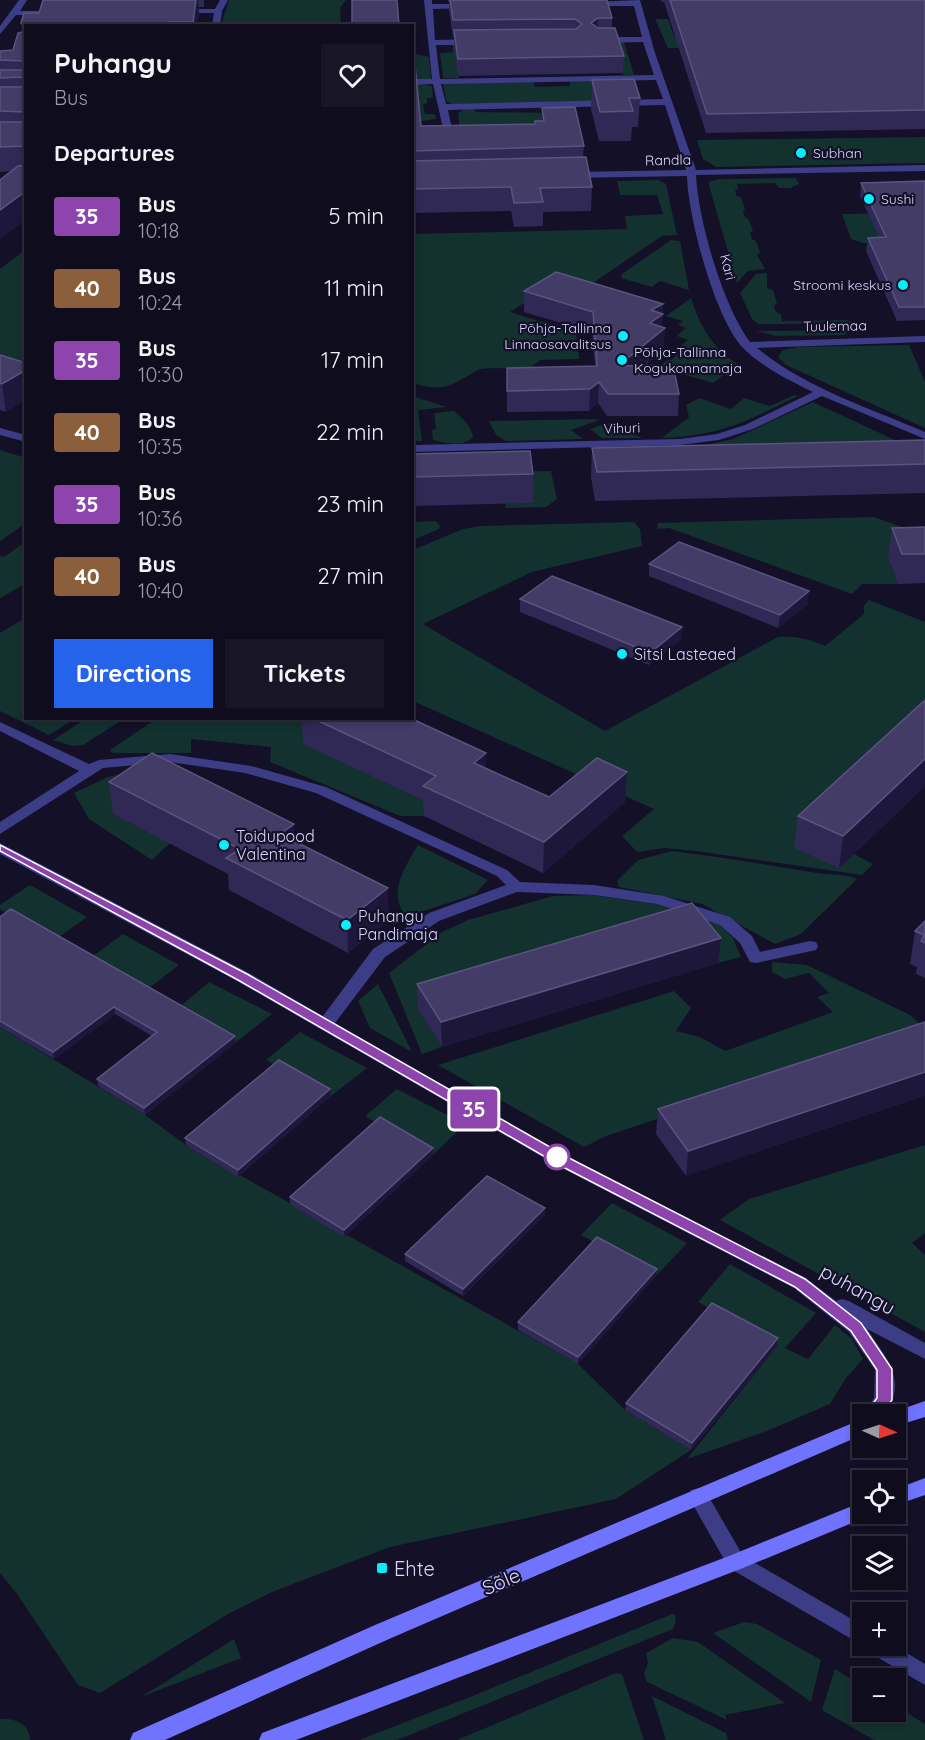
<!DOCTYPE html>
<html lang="en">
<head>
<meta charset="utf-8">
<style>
  body { margin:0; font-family:Quicksand,sans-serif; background:#171526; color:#f1f3f6; height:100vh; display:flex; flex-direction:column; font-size:22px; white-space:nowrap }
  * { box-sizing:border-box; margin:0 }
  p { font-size:20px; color:#9b9ba4 }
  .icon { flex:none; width:33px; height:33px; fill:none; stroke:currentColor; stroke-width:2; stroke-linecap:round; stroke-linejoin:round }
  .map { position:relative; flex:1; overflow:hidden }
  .details { position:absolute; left:24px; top:24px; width:390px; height:696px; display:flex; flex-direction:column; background:#0e0c1d; border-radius:0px; box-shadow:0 3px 9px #0003,0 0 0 2px #2e2c3b }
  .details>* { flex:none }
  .badge { padding:0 12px; border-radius:4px; font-size:21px; line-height:39px }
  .needle { width:39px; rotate:93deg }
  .controls { position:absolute; left:852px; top:1404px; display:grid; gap:12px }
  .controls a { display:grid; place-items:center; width:54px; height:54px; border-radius:0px; background:#0e0c1d; box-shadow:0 3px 9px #0003,0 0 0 2px #2e2c3b; font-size:30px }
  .map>.badge { position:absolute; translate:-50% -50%; box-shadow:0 0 0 3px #fff }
  h2 { padding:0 30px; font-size:22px; line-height:54px }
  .round { display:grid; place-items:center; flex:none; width:63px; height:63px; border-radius:0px; background:#171526 }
  .head { display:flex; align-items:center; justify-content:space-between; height:102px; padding:0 30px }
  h1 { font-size:28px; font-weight:700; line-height:45px }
  .primary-button { display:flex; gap:12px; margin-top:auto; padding:12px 30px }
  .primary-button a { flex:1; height:69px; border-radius:0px; background:#2563eb; color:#fff; font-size:24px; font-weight:700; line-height:69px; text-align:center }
  .primary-button a+a { background:#171526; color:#f1f3f6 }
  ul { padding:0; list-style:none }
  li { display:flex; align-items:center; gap:18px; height:72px; padding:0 30px }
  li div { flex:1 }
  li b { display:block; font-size:22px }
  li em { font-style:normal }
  li .badge { min-width:66px; font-weight:700; text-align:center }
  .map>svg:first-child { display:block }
  .green { fill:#13312f }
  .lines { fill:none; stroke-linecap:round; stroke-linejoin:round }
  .minor { fill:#3c3d86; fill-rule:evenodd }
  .secondary { fill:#7073fd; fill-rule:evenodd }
  .wall { fill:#302955 }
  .shaded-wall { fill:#1d173b }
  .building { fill:#423c67; stroke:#5a547f; stroke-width:1.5 }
  .line { fill:#8e44ad; stroke:#fff; stroke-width:1.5 }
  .poi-dot { fill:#06eefb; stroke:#131027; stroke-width:2 }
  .stop-dot { fill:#fff; stroke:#8e44ad; stroke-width:3 }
  .labels { text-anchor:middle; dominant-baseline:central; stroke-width:4.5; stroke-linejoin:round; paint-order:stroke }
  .far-poi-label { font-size:14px; fill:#dad7fe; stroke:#131027; text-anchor:start }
  .far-street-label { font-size:14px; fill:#dad7fe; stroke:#131027 }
  .poi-label { font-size:16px; fill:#dad7fe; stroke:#131027; text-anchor:start }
  .near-street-label { font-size:20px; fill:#dad7fe; stroke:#131027 }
  .near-poi-label { font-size:20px; fill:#dad7fe; stroke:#131027; text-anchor:start }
</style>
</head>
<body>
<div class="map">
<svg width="925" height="1740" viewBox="0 0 925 1740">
  <rect width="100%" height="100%" fill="#131027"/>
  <g class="green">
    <path d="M 229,0 L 346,0 L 340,8 L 341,25 L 221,25 Z"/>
    <path d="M 655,19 L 668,19 L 674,36 L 721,35 L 682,48 L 668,48 Z"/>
    <path d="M 624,42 L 634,75 L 623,75 L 620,64 L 457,66 L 459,78 L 443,78 L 440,53 L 453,52 L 453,46 L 439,46 Z"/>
    <path d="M 415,54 L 429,57 L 431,79 L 415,79 L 413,55 Z"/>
    <path d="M 635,80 L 640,100 L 452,104 L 446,101 L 443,83 L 533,82 L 535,87 L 570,86 L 570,81 Z"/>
    <path d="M 413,83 L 432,86 L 433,98 L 427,98 L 427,103 L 423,104 L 425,114 L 435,114 L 436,119 L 413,122 Z"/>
    <path d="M 467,108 L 474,108 L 476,112 L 566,113 L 526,130 L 460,130 L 458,113 Z"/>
    <path d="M 925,137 L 925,163 L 716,167 L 703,159 L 697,140 Z"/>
    <path d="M 796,178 L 799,184 L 790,188 L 779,188 L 775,183 L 737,184 L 738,189 L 735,191 L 737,196 L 741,197 L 745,209 L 743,212 L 744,216 L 749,220 L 753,231 L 750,233 L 752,239 L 756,241 L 760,253 L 757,255 L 765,269 L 748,271 L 737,283 L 708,182 L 719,179 Z"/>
    <path d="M 658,180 L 666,184 L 677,235 L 662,236 L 593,283 L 549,287 L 510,312 L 576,332 L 579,359 L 541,360 L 524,371 L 520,369 C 511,369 484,367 478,370 C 452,385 444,393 413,383 L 413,234 L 627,229 L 625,216 L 663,214 L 657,195 L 620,195 L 617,181 Z"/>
    <path d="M 925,213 L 891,242 L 864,243 L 851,239 L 842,214 Z"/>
    <path d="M 671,240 L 680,241 L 689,290 L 660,281 L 652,287 L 621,278 L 622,274 Z"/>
    <path d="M 25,250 L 25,390 L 0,382 L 0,269 Z"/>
    <path d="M 767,273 L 767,288 L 773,290 L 777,303 L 774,306 L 776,312 L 781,314 L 782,321 L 847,320 L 855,324 L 758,324 L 752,319 L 740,293 L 756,274 Z"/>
    <path d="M 691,298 C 699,324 713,350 738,364 L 713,383 L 658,367 L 668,360 L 671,360 L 677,355 L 672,353 L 688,340 L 677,336 L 686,328 L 678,325 L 683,321 L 666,316 Z"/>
    <path d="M 844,330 L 849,331 L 845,335 L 776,336 L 756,331 Z"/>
    <path d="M 909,345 L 925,382 L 925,428 L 786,365 L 778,357 L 783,350 L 798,347 Z"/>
    <path d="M 794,395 L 798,396 C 748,421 719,436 662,438 L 689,417 L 686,405 L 699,398 L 731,409 L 744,398 L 770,406 Z"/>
    <path d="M 412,396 L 447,407 L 418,410 L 422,441 L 413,441 Z"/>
    <path d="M 813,402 L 925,454 L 660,447 L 705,445 L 733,439 Z"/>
    <path d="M 454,411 C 463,419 471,425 473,437 C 463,448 446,443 433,440 L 432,430 L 436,429 L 434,413 Z"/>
    <path d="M 595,419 L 599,420 L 571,430 L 583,439 L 506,441 L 496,435 L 489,421 Z"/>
    <path d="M 608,423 L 642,438 L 602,438 L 590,429 Z"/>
    <path d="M 0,450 L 26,458 L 25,524 L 0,541 Z"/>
    <path d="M 551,471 L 557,499 L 546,507 L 505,508 L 506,504 L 412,474 Z"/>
    <path d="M 874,517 L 921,534 L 888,558 L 898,584 L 862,584 L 852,594 L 669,528 L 657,529 L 658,523 Z"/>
    <path d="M 436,521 L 440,526 L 439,529 L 413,540 L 413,522 Z"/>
    <path d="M 634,522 L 640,529 L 642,546 L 532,572 L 423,624 L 605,731 L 778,637 C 796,636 809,639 825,646 L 864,614 L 864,605 L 869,600 L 925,622 L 925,727 L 839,868 L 854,854 L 873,864 L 862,875 L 696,851 L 664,848 L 637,852 L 622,836 L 654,809 L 413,701 L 413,550 L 463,529 L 480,526 Z"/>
    <path d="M 25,542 L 25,584 L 0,598 L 0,556 L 4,557 Z"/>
    <path d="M 25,618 L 26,718 L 75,719 L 49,735 L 0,711 L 0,633 Z"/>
    <path d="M 87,718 L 124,719 L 83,745 L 73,746 L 53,740 Z"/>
    <path d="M 182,718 L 339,719 L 436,806 L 424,816 L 400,816 L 270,762 L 271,747 L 191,739 L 191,753 L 112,753 L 110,750 L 156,719 Z"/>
    <path d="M 140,770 L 113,814 L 170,843 L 152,860 L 89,819 L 74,793 L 108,777 Z"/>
    <path d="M 418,845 L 488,880 L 475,894 L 421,912 L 404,913 C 388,892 406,865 418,845 Z"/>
    <path d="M 672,851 C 718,857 765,864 811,872 C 827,875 842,873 857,879 L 801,934 L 775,944 L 702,904 L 619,887 L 617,881 L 638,860 Z"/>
    <path d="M 30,885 L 87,917 L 55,940 L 0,909 L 0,905 Z"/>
    <path d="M 591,895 L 656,904 L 719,924 L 733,938 L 741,957 L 718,963 L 690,927 L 418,1009 L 442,1047 L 422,1054 L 389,973 L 442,932 L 468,920 L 553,896 Z"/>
    <path d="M 123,934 L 179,965 L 144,992 L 89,959 Z"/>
    <path d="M 772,962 L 807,965 L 910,1015 L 919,1023 L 921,1031 L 606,1136 L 584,1147 L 438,1065 L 674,991 L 691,1008 L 676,1031 L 700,1037 L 725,1051 L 833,1012 L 817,997 L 829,993 L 809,973 L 785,979 L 772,972 Z"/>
    <path d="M 209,982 L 272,1014 L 235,1043 L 177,1009 Z"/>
    <path d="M 378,984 L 412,1052 L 370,1028 L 358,1001 Z"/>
    <path d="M 0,1027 L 145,1115 L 186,1145 L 578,1364 L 625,1410 L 691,1450 L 616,1499 L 390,1547 L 272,1592 L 228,1614 L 100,1693 L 78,1685 L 17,1594 L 0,1573 Z"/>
    <path d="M 300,1032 L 367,1068 L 331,1096 L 266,1060 Z"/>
    <path d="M 397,1089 L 465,1124 L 433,1155 L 365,1116 Z"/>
    <path d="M 925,1145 L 925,1233 L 912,1243 L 925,1255 L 925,1332 L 720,1220 L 749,1199 Z"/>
    <path d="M 612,1203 L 687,1243 L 656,1276 L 581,1235 Z"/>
    <path d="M 730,1264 L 816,1313 L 785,1348 L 808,1359 L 835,1325 L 852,1339 L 863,1359 L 846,1378 L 830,1404 L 767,1431 L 687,1459 L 777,1346 L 698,1302 Z"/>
    <path d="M 672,1614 L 675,1615 L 676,1622 L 673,1629 L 397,1740 L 359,1740 L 475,1695 Z"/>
    <path d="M 744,1622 L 757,1624 L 821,1660 L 811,1702 L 713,1633 Z"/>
    <path d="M 673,1638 L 698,1642 L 785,1703 L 725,1715 L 727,1720 L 647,1682 L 644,1674 L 648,1663 L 646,1653 Z"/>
    <path d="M 234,1639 L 241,1658 L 141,1697 Z"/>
    <path d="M 835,1669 L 862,1686 L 862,1712 L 896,1712 L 896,1706 L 925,1724 L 925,1740 L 874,1740 L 822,1710 Z"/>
    <path d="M 616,1673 L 622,1674 L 644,1740 L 457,1740 Z"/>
    <path d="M 652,1696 L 726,1733 L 728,1740 L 666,1740 Z"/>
    <path d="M 0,1719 C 15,1718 29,1723 30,1740 L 0,1740 Z"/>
  </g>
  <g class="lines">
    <g class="minor">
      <path d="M 19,0 L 27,0 L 20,11 L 50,11 L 54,13 L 50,15 L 16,15 L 0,34 L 0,26 Z"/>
      <path d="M 220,0 L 228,0 L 222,11 L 220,26 L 212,26 L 214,13 L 179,13 L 175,11 L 179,9 L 215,9 Z"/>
      <path d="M 424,0 L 432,0 L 432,4 L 469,4 L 473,6 L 469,8 L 433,9 L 435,40 L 473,39 L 477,42 L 473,45 L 436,45 L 440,79 L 654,75 L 643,42 L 599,43 L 595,40 L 599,37 L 642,37 L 634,6 L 589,6 L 585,4 L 589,2 L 640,0 L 655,53 L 696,170 L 925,165 L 925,171 L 696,175 C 698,220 723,306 750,342 L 925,336 L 925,342 L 757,348 C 806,388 867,407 925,432 L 925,439 L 822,396 L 753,429 L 719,440 L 680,445 L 412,452 L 412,445 L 680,439 L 717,434 L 745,425 L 813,392 C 789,380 762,367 743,348 C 715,319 688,217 687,176 L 571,178 L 566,175 L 571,172 L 686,170 L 665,105 L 448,110 L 455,144 L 447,146 L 433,84 L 412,85 L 412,79 L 432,79 ZM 656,80 L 663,99 L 446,104 L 441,84 Z"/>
      <path d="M 0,428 L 26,435 L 26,442 L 0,435 Z"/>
      <path d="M 0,722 L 89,764 L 99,760 L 170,754 L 251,766 L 326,787 L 507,870 L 520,882 L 594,885 L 664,896 L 730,917 L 752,936 L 760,952 L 810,941 L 816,942 L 818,946 L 816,950 L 756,963 L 750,962 L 740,943 L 720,925 L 657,904 L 594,895 L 517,892 L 439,921 L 385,957 L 335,1023 L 572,1159 L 806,1278 L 836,1301 L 842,1299 L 849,1301 L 925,1343 L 925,1359 L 867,1329 C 886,1357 909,1382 884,1414 L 864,1414 L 874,1398 L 875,1370 L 849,1332 L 794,1288 L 560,1167 L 237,981 L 0,854 L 0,843 L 249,973 L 323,1016 L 373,949 L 429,913 L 506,885 L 497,876 L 316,793 L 245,773 L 170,762 L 103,768 L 0,834 L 0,822 L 79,771 L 0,731 Z"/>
      <path d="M 698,1488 L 705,1490 L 743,1556 L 862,1625 L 862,1645 L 729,1568 L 688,1496 L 691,1490 Z"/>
      <path d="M 866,1646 L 895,1646 L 925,1664 L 925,1685 L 870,1653 Z"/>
    </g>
    <g class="secondary">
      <path d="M 925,1401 L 925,1417 L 896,1426 L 896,1414 L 888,1414 Z"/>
      <path d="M 862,1419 L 862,1435 L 389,1639 L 165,1740 L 130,1740 L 133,1733 L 375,1625 Z"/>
      <path d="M 925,1478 L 925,1495 L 896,1505 L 896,1489 Z"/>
      <path d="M 862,1502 L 862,1514 L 870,1514 L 869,1516 L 743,1568 L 296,1740 L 259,1740 L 262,1733 L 729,1556 Z"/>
    </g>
  </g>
  <g class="wall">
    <path d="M 43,0 L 204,0 L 204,7 L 198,7 L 199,15 L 197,26 L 26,26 L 26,219 L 0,239 L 0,180 L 11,171 L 0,172 L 0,51 L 13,50 L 22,32 L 21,23 L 39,13 Z"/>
    <path d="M 448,0 L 607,0 L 612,18 L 612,28 L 624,56 L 623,73 L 458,76 L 454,47 L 454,37 L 453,38 L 449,11 L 449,2 L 448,2 Z"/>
    <path d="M 661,0 L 925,0 L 925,129 L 706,133 L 664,2 L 661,2 Z"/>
    <path d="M 412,45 L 421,126 L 535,124 L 535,121 L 542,121 L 542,108 L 584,146 L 583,157 L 592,187 L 591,211 L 543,212 L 543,226 L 514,227 L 511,211 L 412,213 Z"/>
    <path d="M 592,80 L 640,98 L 638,127 L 632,127 L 631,141 L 599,141 L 591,109 Z"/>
    <path d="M 925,181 L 925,320 L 897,321 L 866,251 L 868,238 L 879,237 L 860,196 L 861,183 Z"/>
    <path d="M 524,291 L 663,304 L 662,327 L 664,349 L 644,366 L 679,394 L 678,416 L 607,416 L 598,403 L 589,411 L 507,412 L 507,368 L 595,366 L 592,332 L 524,312 Z"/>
    <path d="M 0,355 L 6,412 L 0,410 Z"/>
    <path d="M 925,440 L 925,493 L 595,501 L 591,477 L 592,448 Z"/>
    <path d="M 412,454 L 533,474 L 533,503 L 412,506 Z"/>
    <path d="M 925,527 L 925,583 L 898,584 L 888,558 L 892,528 Z"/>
    <path d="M 649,564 L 808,604 L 778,628 L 649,576 Z"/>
    <path d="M 520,599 L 682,627 L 681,640 L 649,665 L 520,612 Z"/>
    <path d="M 925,700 L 925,786 L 839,868 L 794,848 L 798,816 Z"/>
    <path d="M 302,718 L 410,718 L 486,753 L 486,768 L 549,797 L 627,772 L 625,802 L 543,873 L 424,816 L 423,800 L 303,744 Z"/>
    <path d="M 109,782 L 389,920 L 348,953 L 229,890 L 228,874 L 113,814 Z"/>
    <path d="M 0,917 L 235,1043 L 145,1115 L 98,1086 L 97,1079 L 152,1036 L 115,1014 L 54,1059 L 0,1027 Z"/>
    <path d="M 925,921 L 925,978 L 916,974 L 917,967 L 910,964 L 915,931 Z"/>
    <path d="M 721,938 L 718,963 L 442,1047 L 418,1009 L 417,984 Z"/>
    <path d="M 925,1022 L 686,1176 L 656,1134 L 658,1109 Z"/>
    <path d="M 330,1089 L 331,1096 L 238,1177 L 186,1145 L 185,1138 Z"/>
    <path d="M 433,1155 L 344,1237 L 290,1204 L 290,1197 Z"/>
    <path d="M 545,1215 L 463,1296 L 405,1261 L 405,1254 Z"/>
    <path d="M 657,1269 L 656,1276 L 578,1364 L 518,1330 L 518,1322 Z"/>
    <path d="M 777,1346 L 691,1450 L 625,1410 L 626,1403 Z"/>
  </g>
  <g class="shaded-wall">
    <path d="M 196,0 L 198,0 L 199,15 L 197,26 L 194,26 Z"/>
    <path d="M 598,18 L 597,35 L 591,23 Z"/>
    <path d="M 26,191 L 26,219 L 0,239 L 0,210 Z"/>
    <path d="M 663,304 L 662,330 L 665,328 L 664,349 L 617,388 L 618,366 L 651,310 Z"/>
    <path d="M 26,370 L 26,400 L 6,412 L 2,384 Z"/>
    <path d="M 599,382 L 598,403 L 589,411 L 590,389 Z"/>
    <path d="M 809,591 L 808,604 L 778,628 L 780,615 Z"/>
    <path d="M 682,627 L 681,640 L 649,665 L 650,653 Z"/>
    <path d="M 486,753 L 486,783 L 474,763 Z"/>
    <path d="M 925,759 L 925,786 L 839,868 L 843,836 Z"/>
    <path d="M 627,772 L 625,802 L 543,873 L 544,842 Z"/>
    <path d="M 294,824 L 296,856 L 280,834 Z"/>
    <path d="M 388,888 L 389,920 L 348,953 L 347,920 Z"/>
    <path d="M 721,938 L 718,963 L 442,1047 L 441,1022 Z"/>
    <path d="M 114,1007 L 115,1014 L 54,1059 L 53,1052 Z"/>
    <path d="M 235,1036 L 235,1043 L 145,1115 L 144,1108 Z"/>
    <path d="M 925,1072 L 925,1096 L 686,1176 L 688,1151 Z"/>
    <path d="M 330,1089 L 331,1096 L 238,1177 L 238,1170 Z"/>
    <path d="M 433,1148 L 433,1155 L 344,1237 L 344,1230 Z"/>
    <path d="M 545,1208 L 545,1215 L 463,1296 L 463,1289 Z"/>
    <path d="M 657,1269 L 656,1276 L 578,1364 L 578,1357 Z"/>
    <path d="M 778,1338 L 777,1346 L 691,1450 L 692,1443 Z"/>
  </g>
  <g class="building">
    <path d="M 43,0 L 196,0 L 193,22 L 168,22 L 167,26 L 26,26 L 26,31 L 25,23 L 21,23 L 24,13 L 39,13 Z"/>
    <path d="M 352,0 L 397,0 L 399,26 L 352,26 Z"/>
    <path d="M 450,0 L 607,0 L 612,18 L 598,18 L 591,23 L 598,28 L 615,28 L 624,56 L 458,59 L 454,30 L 576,29 L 582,24 L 575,19 L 453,20 Z"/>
    <path d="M 670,0 L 925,0 L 925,110 L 707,114 Z"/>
    <path d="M 26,31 L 26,146 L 0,147 L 0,122 L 23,122 L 25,119 L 25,112 L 0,111 L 0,87 L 23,87 L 25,79 L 23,77 L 0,78 L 0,70 L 23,70 L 25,68 L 25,61 L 0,60 L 0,51 L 13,50 L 18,33 Z"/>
    <path d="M 412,64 L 415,65 L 421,126 L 535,124 L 535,121 L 544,121 L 542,108 L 575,107 L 584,146 L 412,151 Z"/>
    <path d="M 634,79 L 640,98 L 629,98 L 633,111 L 600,112 L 592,80 Z"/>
    <path d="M 586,157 L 592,187 L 540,188 L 543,202 L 514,203 L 511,187 L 412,189 L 412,161 Z"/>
    <path d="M 25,161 L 26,191 L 0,210 L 0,180 L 18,166 L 25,165 Z"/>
    <path d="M 925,181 L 925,307 L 899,307 L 868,238 L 886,237 L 861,183 Z"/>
    <path d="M 556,272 L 663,304 L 651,310 L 663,314 L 650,323 L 665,328 L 618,366 L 673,365 L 679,394 L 608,394 L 599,382 L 590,389 L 507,391 L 507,368 L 597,366 L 593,312 L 524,291 Z"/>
    <path d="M 0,355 L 26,363 L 26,370 L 2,384 L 0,383 Z"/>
    <path d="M 925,440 L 925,464 L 597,472 L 592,448 Z"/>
    <path d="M 530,451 L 533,474 L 412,477 L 412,454 Z"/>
    <path d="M 925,527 L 925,554 L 902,554 L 892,528 Z"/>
    <path d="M 679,542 L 809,591 L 780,615 L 649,564 Z"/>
    <path d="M 552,576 L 682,627 L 650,653 L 520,599 Z"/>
    <path d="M 925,700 L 925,759 L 843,836 L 798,816 Z"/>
    <path d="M 312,718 L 410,718 L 486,753 L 474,763 L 549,797 L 597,758 L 627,772 L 544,842 L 423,786 L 436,776 Z"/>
    <path d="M 152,753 L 294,824 L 280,834 L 388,888 L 347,920 L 226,858 L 240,849 L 109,782 Z"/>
    <path d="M 692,903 L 721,938 L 441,1022 L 417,984 Z"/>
    <path d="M 11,909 L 235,1036 L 144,1108 L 97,1079 L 157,1032 L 114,1007 L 53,1052 L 0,1021 L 0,917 Z"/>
    <path d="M 925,921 L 925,943 L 921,941 L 924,935 L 915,931 Z"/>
    <path d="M 925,1022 L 925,1072 L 688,1151 L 658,1109 Z"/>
    <path d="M 279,1060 L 330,1089 L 238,1170 L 185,1138 Z"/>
    <path d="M 380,1117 L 433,1148 L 344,1230 L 290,1197 Z"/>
    <path d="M 487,1176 L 545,1208 L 463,1289 L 405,1254 Z"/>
    <path d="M 597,1237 L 657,1269 L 578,1357 L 518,1322 Z"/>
    <path d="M 712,1303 L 778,1338 L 692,1443 L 626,1403 Z"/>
  </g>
  <path class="line" d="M 0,845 L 247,974 L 571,1159 L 805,1279 L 861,1323 L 892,1369 L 892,1400 L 878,1419 L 868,1419 L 865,1414 L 877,1398 L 877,1370 L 851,1331 L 795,1287 L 561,1166 L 238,980 L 0,851 Z"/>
  <g class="poi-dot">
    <circle cx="801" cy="153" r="6"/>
    <circle cx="869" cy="199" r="6"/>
    <circle cx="903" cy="285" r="6"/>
    <circle cx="623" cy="336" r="6"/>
    <circle cx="622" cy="360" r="6"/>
    <circle cx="622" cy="654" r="6"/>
    <circle cx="224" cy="845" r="6"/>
    <circle cx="346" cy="925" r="6"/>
    <rect x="376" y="1562" width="12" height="12" rx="3"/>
  </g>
  <circle class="stop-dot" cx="557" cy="1157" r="12"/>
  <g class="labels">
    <g class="far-poi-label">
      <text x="813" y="153">Subhan</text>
      <text x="881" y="199">Sushi</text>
      <text x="891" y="285" text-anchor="end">Stroomi keskus</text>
      <text x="611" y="328" text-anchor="end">Põhja-Tallinna<tspan x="611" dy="16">Linnaosavalitsus</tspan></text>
      <text x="634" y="352">Põhja-Tallinna<tspan x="634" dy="16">Kogukonnamaja</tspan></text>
    </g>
    <g class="far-street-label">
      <text transform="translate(668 160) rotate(-1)">Randla</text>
      <text transform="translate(728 267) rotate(76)">Kari</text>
      <text transform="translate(835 326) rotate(-1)">Tuulemaa</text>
      <text transform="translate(622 428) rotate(-2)">Vihuri</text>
    </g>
    <g class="poi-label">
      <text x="634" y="654">Sitsi Lasteaed</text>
      <text x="236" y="836">Toidupood<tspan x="236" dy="18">Valentina</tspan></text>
      <text x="358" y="916">Puhangu<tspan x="358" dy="18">Pandimaja</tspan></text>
    </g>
    <g class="near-street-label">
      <text transform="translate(858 1289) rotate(29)">puhangu</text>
      <text transform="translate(501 1581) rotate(-23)">Sõle</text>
    </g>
    <g class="near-poi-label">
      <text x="394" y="1568">Ehte</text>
    </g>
  </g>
</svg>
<div class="controls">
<a><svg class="needle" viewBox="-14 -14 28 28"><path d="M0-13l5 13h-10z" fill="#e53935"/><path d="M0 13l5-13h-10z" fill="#9b9ba4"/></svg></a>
<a><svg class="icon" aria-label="locate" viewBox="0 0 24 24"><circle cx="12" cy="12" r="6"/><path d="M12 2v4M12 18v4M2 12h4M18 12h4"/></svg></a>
<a><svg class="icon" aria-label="layers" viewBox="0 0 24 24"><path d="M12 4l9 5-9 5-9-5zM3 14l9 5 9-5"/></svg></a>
<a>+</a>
<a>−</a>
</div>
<b class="badge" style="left:474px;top:1109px;background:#8e44ad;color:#fff">35</b>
<section class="details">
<div class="head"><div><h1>Puhangu</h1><p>Bus</p></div><a class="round"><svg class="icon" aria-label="heart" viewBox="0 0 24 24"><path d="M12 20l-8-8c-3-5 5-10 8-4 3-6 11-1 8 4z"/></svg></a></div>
<h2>Departures</h2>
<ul>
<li><span class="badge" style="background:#8e44ad;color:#fff">35</span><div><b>Bus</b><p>10:18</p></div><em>5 min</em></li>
<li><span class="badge" style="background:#8b5e3c;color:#fff">40</span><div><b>Bus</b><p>10:24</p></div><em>11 min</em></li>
<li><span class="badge" style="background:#8e44ad;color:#fff">35</span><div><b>Bus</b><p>10:30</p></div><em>17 min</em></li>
<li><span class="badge" style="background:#8b5e3c;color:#fff">40</span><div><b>Bus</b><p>10:35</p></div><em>22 min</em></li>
<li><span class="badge" style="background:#8e44ad;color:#fff">35</span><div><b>Bus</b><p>10:36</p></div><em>23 min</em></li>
<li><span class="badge" style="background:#8b5e3c;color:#fff">40</span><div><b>Bus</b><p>10:40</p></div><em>27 min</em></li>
</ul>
<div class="primary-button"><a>Directions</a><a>Tickets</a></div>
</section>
</div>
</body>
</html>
